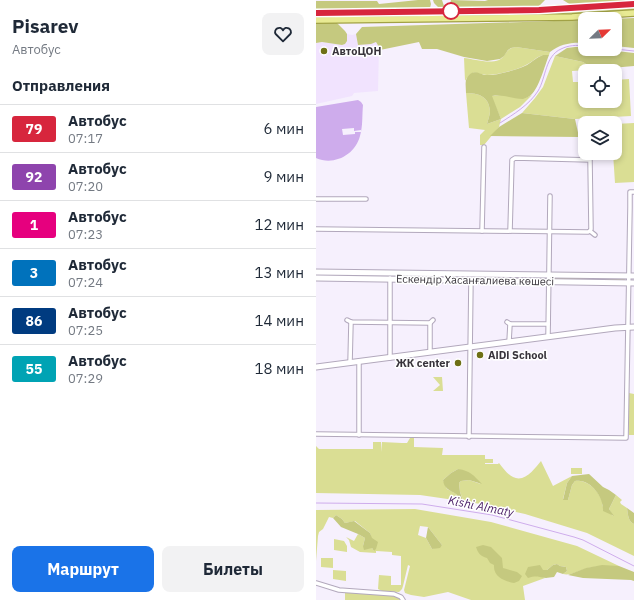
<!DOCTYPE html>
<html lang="ru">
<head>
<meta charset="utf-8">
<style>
  body { margin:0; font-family:"IBM Plex Sans",sans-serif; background:#f2f2f3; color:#1f2937; height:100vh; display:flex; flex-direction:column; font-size:15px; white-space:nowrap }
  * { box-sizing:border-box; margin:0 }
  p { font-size:13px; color:#747a83 }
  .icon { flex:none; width:22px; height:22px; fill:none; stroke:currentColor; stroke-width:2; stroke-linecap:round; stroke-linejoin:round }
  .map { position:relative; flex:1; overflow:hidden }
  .sheet { display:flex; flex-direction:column; background:#fff; width:316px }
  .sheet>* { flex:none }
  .badge { padding:0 8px; border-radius:3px; font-size:14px; line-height:26px }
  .needle { width:26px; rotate:67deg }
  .tools { position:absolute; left:262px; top:12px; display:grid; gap:8px }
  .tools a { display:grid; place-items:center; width:44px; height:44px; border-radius:8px; background:#fff; box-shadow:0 2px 6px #0003; font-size:20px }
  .map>.badge { position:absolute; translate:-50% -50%; box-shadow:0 0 0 2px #fff }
  h2 { padding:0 12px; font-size:15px; line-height:36px }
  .round { display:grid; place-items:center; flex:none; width:42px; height:42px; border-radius:8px; background:#f2f2f3 }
  .summary { display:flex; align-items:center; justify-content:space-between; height:68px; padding:0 12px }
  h1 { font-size:19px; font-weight:800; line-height:30px }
  .primary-button { display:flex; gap:8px; margin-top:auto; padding:8px 12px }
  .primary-button a { flex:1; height:46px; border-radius:8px; background:#1a73e8; color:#fff; font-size:16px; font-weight:800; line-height:46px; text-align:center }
  .primary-button a+a { background:#f2f2f3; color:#1f2937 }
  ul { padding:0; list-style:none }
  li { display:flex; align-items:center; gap:12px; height:48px; padding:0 12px; border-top:1px solid #e0e1e3 }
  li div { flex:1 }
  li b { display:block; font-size:15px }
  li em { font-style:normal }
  li .badge { min-width:44px; font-weight:700; text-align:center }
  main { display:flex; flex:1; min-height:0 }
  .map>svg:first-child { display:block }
  .built { fill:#f1e3fe }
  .green { fill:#dade94; fill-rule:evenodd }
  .forest { fill:#c5c97f }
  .water { fill:#ceacec }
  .pier { fill:#f6f0fd }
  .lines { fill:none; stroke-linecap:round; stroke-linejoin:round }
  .stream { stroke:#ceacec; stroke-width:1 }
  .street-casing { stroke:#b2a8bc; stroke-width:5.5 }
  .secondary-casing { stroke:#b2a8bc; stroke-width:7 }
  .primary-casing { stroke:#a1a145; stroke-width:8 }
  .street { stroke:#fff; stroke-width:3.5 }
  .secondary { stroke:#fff; stroke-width:5 }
  .primary { stroke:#e8ea93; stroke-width:5.5 }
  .line-casing { stroke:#fff; stroke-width:9 }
  .line { stroke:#d7263d; stroke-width:6 }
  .stop-dot { fill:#fff; stroke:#d7263d; stroke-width:2 }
  .poi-dot { fill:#6e7015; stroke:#fff; stroke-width:1.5 }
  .labels { text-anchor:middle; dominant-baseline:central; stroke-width:3; stroke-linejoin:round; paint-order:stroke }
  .poi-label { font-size:11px; font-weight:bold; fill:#38343b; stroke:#fff; text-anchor:start }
  .street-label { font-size:11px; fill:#38343b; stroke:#fff }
  .water-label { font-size:12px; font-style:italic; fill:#491d66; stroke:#fff }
</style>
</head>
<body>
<main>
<section class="sheet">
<div class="summary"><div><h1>Pisarev</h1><p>Автобус</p></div><a class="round"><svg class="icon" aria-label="heart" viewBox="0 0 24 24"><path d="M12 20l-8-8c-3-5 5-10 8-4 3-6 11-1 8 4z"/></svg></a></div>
<h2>Отправления</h2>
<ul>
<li><span class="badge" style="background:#d7263d;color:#fff">79</span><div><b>Автобус</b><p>07:17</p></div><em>6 мин</em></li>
<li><span class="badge" style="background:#8e44ad;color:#fff">92</span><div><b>Автобус</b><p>07:20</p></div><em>9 мин</em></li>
<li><span class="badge" style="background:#e6007e;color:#fff">1</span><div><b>Автобус</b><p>07:23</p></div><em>12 мин</em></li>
<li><span class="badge" style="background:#0072bc;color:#fff">3</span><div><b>Автобус</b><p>07:24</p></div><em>13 мин</em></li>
<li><span class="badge" style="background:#003b80;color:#fff">86</span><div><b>Автобус</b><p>07:25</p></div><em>14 мин</em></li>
<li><span class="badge" style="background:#00a3b4;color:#fff">55</span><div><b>Автобус</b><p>07:29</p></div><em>18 мин</em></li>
</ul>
<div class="primary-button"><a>Маршрут</a><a>Билеты</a></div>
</section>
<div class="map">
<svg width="318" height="600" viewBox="0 0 318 600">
  <rect width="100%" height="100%" fill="#f6f0fd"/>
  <path class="built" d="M 31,34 L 36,35 L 40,34 L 42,45 L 60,42 L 63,47 L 62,91 L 38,93 L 36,96 L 0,104 L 0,43 L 6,42 L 26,45 L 29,44 L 31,41 Z"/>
  <g class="green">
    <path d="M 200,47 L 234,52 L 233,55 C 221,54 220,60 210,65 C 203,69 194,71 186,73 C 181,74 176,75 171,75 C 159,74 157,68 149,81 L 148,58 C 158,59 172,64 183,60 C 191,56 189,48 200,47 Z"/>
    <path d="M 239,56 L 267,62 L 270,64 L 272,70 L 256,71 L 257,82 L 269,82 L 269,101 L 299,101 L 299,80 L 313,79 L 315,116 L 259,119 L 206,113 L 219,98 L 227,87 Z"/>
    <path d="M 150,93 C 162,93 173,96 174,111 C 174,115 172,120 171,124 L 185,119 L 175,96 C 179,96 182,95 186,95 C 196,96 206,101 216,95 L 204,107 L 185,119 L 183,127 L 168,145 L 164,145 L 164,135 L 169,130 L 153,128 Z"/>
    <path d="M 318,123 L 318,182 L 299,183 L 297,153 L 299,153 L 299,124 Z"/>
    <path d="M 78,275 L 151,276 L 151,279 L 78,278 Z"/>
    <path d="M 159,276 L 229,277 L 229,280 L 159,279 Z"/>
    <path d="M 237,277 L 309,279 L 308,281 L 237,280 Z"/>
    <path d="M 117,377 L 126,377 L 127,391 L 117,391 L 124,385 Z"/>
    <path d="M 313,393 L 318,394 L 318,435 L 313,435 Z"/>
    <path d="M 98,437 L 98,447 L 127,448 L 126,455 L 169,455 L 169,459 L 177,459 L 177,463 L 169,463 L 169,464 L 182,464 L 183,463 C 187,468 192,475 197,477 C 209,483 219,468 225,461 L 237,486 L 256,476 L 251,483 L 247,499 L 252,500 L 256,485 L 259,481 C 271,479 282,490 286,501 C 287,503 286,505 287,507 C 289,510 294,513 297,516 L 293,509 L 300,495 L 306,500 L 304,502 L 305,504 L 311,508 C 312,515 312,521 318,524 L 318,556 L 271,533 L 209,514 L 159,503 L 104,495 L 0,493 L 0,438 L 0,446 L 3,449 L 57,449 L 57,442 L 65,442 L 65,452 L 66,442 L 86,443 L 86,447 L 86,443 L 91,443 L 94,438 ZM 142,469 L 165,484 L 153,480 L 145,481 L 143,483 L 144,492 L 147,500 L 139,493 L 131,489 L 127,480 L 135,473 Z"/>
    <rect x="255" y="468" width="11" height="6"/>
    <path d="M 99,509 L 175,522 L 261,546 L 303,566 C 292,566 282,566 272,568 C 264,570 255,576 247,574 L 251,571 L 250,567 L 244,566 L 241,564 L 237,565 L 231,570 L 227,570 L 217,576 L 224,576 L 229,578 L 207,586 L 209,600 L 155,600 L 132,592 L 108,597 L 95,595 L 89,593 L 88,590 L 94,566 L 92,565 L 87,586 L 86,589 L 83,592 L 66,591 L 62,589 L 63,575 L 75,576 L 75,585 L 85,585 L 85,556 L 76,555 L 76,552 L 60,551 L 60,553 L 44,552 L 35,547 L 33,540 L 30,537 L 38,541 L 42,534 L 49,538 L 47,546 L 56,548 L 58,551 L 54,533 L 39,521 L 29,523 L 26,519 L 20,515 L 17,518 L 13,517 L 7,529 L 3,532 L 2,536 L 0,561 L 0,510 ZM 104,526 L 112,527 L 126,545 L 116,549 L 110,538 L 102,535 Z"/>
    <path d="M 18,539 L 28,541 L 31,546 L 31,552 L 18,550 Z"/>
    <path d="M 5,558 L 17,558 L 17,568 L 5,567 Z"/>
    <path d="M 17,570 L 30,571 L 30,581 L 17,579 Z"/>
    <path d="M 29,592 L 77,596 L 81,597 L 85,600 L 29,600 Z"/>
  </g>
  <g class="forest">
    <path d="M 102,0 L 114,0 L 115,4 L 114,8 L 0,11 L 0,1 L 61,1 L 63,4 Z"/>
    <path d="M 117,0 L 126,0 L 128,6 L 134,4 L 135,0 L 169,1 L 172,0 L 229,0 L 222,7 L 124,9 L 118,3 Z"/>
    <path d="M 247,0 L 318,0 L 318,2 L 255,5 Z"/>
    <path d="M 318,6 L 318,11 L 223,15 L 120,17 L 120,13 Z"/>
    <path d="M 113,13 L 113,17 L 0,18 L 0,15 Z"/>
    <path d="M 318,18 L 318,48 L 299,46 L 299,19 L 294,19 Z"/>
    <path d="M 269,20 L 269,43 C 256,42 244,44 234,52 L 200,47 L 195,48 L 192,50 L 188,56 L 184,59 L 171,61 L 148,57 L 121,49 L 106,49 L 103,42 L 64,50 L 63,47 L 60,42 L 55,44 L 42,45 L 40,34 L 46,27 Z"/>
    <path d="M 0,23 L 21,23 L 29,31 L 31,34 L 31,41 L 29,44 L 26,45 L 6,42 L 0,43 Z"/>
    <path d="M 259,47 L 269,47 L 269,49 L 283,49 L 318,53 L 318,66 L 272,70 L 270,64 L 267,62 L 239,56 L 251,48 Z"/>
    <path d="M 227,55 L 233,55 C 229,65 223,88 215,95 C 213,97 209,98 207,99 C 196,99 188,94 176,96 L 185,119 L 171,124 C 172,120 174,115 174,111 C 173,96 162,93 150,93 C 150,86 148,80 153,75 C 158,70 163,73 168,75 C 171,75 174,75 177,75 C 188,73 201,70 211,65 C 216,62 221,57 227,55 Z"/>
    <path d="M 206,113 L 259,119 L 263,137 L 174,136 L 183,127 Z"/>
    <path d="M 142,469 C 155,471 157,475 166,484 L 153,480 L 145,481 L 143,483 L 144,492 L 147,501 C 145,499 143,496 140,494 C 134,490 128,489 127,480 L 135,473 Z"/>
    <path d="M 273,474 L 287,487 L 293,490 L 300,495 L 293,509 L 298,516 L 287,511 C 288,497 274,478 259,481 L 256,485 L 252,500 L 247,500 L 251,483 L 256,476 Z"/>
    <path d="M 311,508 L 318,513 L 318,524 C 312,521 312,515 311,508 Z"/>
    <path d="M 20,515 L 26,519 L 29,523 L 38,521 L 54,533 L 56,538 L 62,542 L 60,549 L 58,551 L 56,548 L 48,550 L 47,546 L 49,538 L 42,534 L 25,527 L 17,518 Z"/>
    <path d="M 112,527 L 126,545 L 124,548 L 116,549 L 110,538 Z"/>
    <path d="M 167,545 L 175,547 L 186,558 L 187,568 L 201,572 L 206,576 L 203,581 L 198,583 C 189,581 177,577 178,565 L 174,563 L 171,558 C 164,556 162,553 160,547 Z"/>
    <path d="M 241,564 L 244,566 L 250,567 L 251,571 L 247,574 L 241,572 L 238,577 C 235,577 232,578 230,578 C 221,577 221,575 212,578 L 209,574 L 212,567 L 224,565 L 227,570 L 231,570 L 237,565 Z"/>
    <path d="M 286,565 L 303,566 L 318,572 L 318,581 L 315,580 L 267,578 L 252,575 L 270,568 Z"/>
  </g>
  <path class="water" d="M 42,100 L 45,102 L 47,105 C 46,115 47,126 44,136 C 39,155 18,166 0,158 L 0,107 Z"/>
  <path class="pier" d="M 38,128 L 38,131 L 45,130 L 45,132 L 39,132 L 39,134 L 27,135 L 26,129 Z"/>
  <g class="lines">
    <g class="stream">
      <path d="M 299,49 L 318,51"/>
      <path d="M 184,123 C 198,114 213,105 222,91 C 230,78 229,56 245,49 C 253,45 260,45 269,46"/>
      <path d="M 0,503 L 106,504 L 176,515 L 258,537 L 267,540 L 318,566"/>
    </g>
    <g class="street-casing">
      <g id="street">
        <path d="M 0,199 L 50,199"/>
        <path d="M 0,229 L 272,232 L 274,231"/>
        <path d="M 166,231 L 168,147"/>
        <path d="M 194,231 L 196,160 L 199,158 L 274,160 L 275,229 L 274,231"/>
        <path d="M 274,231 L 279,235"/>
        <path d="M 31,320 L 35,322 L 114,323 L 117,320"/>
        <path d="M 191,322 L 194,324 L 232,324"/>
        <path d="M 114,323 L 114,352"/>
        <path d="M 232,337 L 234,196"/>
        <path d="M 193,342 L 194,324"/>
        <path d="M 74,358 L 74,278"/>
        <path d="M 34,363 L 35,322"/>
        <path d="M 0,434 L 310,438 L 314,207 L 314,192 L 318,192"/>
        <path d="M 43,435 L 43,362"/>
        <path d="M 153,437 L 155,279"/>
        <path d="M 0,583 L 23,590 L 78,594 L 85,597 L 87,600"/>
      </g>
    </g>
    <g class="secondary-casing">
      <g id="secondary">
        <path d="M 0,272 L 318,276"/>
        <path d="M 0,278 L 318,283"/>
        <path d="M 0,367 L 299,328 L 318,327"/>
      </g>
    </g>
    <g class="primary-casing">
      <g id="primary">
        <path d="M 0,13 L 223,10 L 318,4"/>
        <path d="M 0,20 L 256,17 L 318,13"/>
      </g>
    </g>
    <use href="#street" class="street"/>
    <use href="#secondary" class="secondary"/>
    <use href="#primary" class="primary"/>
  </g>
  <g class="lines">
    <g class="line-casing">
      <path id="line" d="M 0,13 L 223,10 L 318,4"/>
    </g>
    <use href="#line" class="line"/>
  </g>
  <circle class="stop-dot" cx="135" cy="11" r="8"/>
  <g class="poi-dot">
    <circle cx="8" cy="51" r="4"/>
    <circle cx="164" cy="355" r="4"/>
    <circle cx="142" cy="363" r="4"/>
  </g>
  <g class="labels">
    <g class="poi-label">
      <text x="16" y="51">АвтоЦОН</text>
      <text x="172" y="355">AiDi School</text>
      <text x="134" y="363" text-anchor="end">ЖК center</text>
    </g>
    <g class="street-label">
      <text transform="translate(159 280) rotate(1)">Ескендір Хасанғалиева көшесі</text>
    </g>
    <g class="water-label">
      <text transform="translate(165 506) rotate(11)">Kіshі Almaty</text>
    </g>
  </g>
</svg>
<div class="tools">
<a><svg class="needle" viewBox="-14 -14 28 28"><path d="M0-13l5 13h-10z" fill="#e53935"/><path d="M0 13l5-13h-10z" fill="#747a83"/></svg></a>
<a><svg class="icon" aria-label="locate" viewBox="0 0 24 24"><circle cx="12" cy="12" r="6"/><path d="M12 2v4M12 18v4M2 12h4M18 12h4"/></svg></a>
<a><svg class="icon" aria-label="layers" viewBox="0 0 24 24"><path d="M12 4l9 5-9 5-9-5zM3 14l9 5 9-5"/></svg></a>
</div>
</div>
</main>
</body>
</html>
